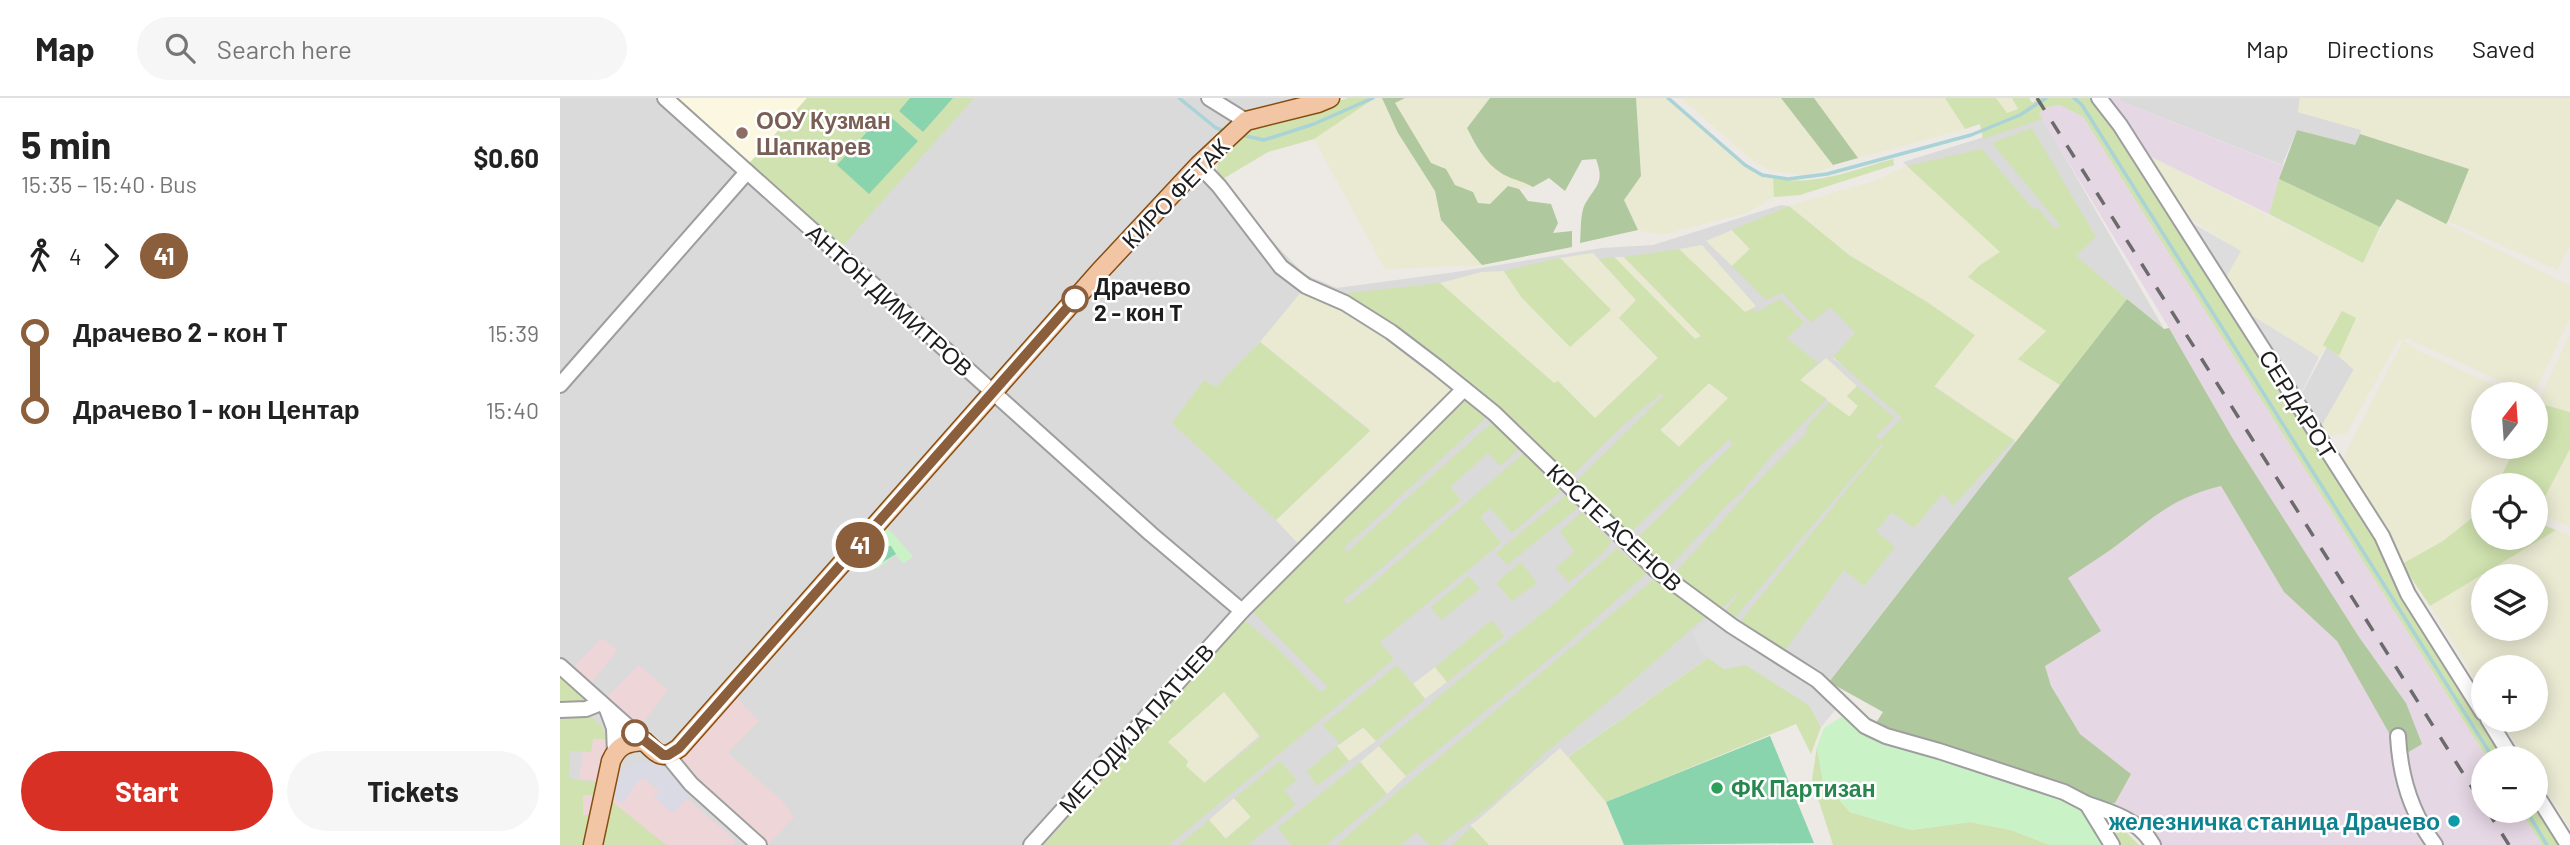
<!DOCTYPE html>
<html lang="en">
<head>
<meta charset="utf-8">
<style>
  body { margin:0; font-family:Barlow,sans-serif; background:#f6f6f6; color:#222; height:100vh; display:flex; flex-direction:column; font-size:26px; white-space:nowrap }
  * { box-sizing:border-box; margin:0 }
  p { font-size:23px; color:#767676 }
  .icon { flex:none; width:38px; height:38px; fill:none; stroke:currentColor; stroke-width:2; stroke-linecap:round; stroke-linejoin:round }
  .map { position:relative; flex:1; overflow:hidden }
  .sheet { display:flex; flex-direction:column; background:#fff; width:560px }
  .sheet>* { flex:none }
  .badge { padding:0 14px; border-radius:23px; font-size:24px; line-height:46px }
  .needle { width:46px; rotate:17deg }
  .controls { position:absolute; left:1911px; top:284px; display:grid; gap:14px }
  .controls a { display:grid; place-items:center; width:77px; height:77px; border-radius:50%; background:#fff; box-shadow:0 4px 18px #0003; font-size:35px }
  .map>.badge { position:absolute; translate:-50% -50%; box-shadow:0 0 0 4px #fff }
  .legs { display:flex; align-items:center; gap:10px; height:77px; padding:0 21px; font-size:23px }
  .legs p { margin-inline-start:auto }
  .head { display:flex; align-items:center; justify-content:space-between; height:119px; padding:0 21px }
  h1 { font-size:38px; font-weight:700; line-height:52px }
  .action { display:flex; gap:14px; margin-top:auto; padding:14px 21px }
  .action a { flex:1; height:80px; border-radius:42px; background:#d93025; color:#fff; font-size:28px; font-weight:700; line-height:80px; text-align:center }
  .action a+a { background:#f6f6f6; color:#222 }
  ul { padding:0 21px; list-style:none }
  li { display:flex; align-items:center; gap:24px; height:77px; font-size:26px }
  li i { display:grid; place-items:center; width:10px; height:100%; margin:0 9px; background:currentColor }
  li i::after { content:''; width:18px; height:18px; margin:-9px; border:5px solid; border-radius:50%; background:#fff }
  li p { margin-inline-start:auto }
  li:first-child i { background:linear-gradient(#0000 50%,currentColor 0) }
  li:last-child i { background:linear-gradient(currentColor 50%,#0000 0) }
  header { display:flex; align-items:center; gap:42px; box-sizing:border-box; height:98px; padding:0 35px; background:#fff; border-bottom:2px solid #e0e0e0 }
  header strong { font-size:33px }
  nav { display:flex; gap:38px; margin-inline-start:auto; font-size:24px }
  .search { width:490px; height:63px; background:#f6f6f6; display:flex; align-items:center; gap:18px; box-sizing:border-box; padding:0 24px; border-radius:38px; color:#767676; font-size:26px }
  main { display:flex; flex:1; min-height:0 }
  .map>svg:first-child { display:block }
  .residential { fill:#dbdadb }
  .commercial { fill:#edd5d8 }
  .industrial { fill:#e6d7e5 }
  .education { fill:#fbf7e0 }
  .farmland { fill:#eae9d2; fill-rule:evenodd }
  .grass { fill:#d0e2af; fill-rule:evenodd }
  .forest { fill:#b0c89d }
  .park { fill:#c9f3c6 }
  .pitch { fill:#8ad4ad }
  .parking { fill:#ddd }
  .plaza { fill:#d9dae3 }
  .lines { fill:none; stroke-linecap:round; stroke-linejoin:round }
  .stream { stroke:#a9d3d7; stroke-width:3.5 }
  .minor-casing { stroke:#9e9e9e; stroke-width:18 }
  .major-casing { stroke:#874e10; stroke-width:21 }
  .minor { stroke:#fff; stroke-width:14 }
  .major { stroke:#f2c6a5; stroke-width:18 }
  .rail { stroke:#6b6b6b; stroke-width:3.5; stroke-dasharray:14 14; stroke-linecap:butt }
  .line-1-casing { stroke:#fff; stroke-width:16 }
  .line-1 { stroke:#8b5e3c; stroke-width:10 }
  .education-dot { fill:#8d6e63; stroke:#fff; stroke-width:2.5 }
  .stop-1-dot { fill:#fff; stroke:#8b5e3c; stroke-width:3.5 }
  .leisure-dot { fill:#2e9e5b; stroke:#fff; stroke-width:2.5 }
  .culture-dot { fill:#0f9aa8; stroke:#fff; stroke-width:2.5 }
  .labels { text-anchor:middle; dominant-baseline:central; stroke-width:5; stroke-linejoin:round; paint-order:stroke }
  .education-label { font-size:23px; font-weight:bold; fill:#785e54; stroke:#fff; text-anchor:start }
  .street-label { font-size:23px; fill:#1d1d1d; stroke:#fff }
  .stop-label { font-size:23px; font-weight:bold; fill:#1d1d1d; stroke:#fff; text-anchor:start }
  .leisure-label { font-size:23px; font-weight:bold; fill:#27864d; stroke:#fff; text-anchor:start }
  .culture-label { font-size:23px; font-weight:bold; fill:#0d838f; stroke:#fff; text-anchor:end }
</style>
</head>
<body>
<header>
<strong>Map</strong>
<div class="search"><svg class="icon" aria-label="search" viewBox="0 0 24 24"><circle cx="10" cy="10" r="6"/><path d="M15 15l6 6"/></svg>Search here</div>
<nav><a>Map</a><a>Directions</a><a>Saved</a></nav>
</header>
<main>
<section class="sheet">
<div class="head"><div><h1>5 min</h1><p>15:35 – 15:40 · Bus</p></div><b>$0.60</b></div>
<div class="legs"><svg class="icon" aria-label="walk" viewBox="0 0 24 24"><circle cx="13" cy="4" r="2"/><path d="M13 8l-2 6 4 7M11 14l-3 7M7 12l3-4h3l4 4"/></svg>4<svg class="icon" aria-label="forward" viewBox="0 0 24 24"><path d="M9 5l7 7-7 7"/></svg><b class="badge" style="background:#8b5e3c;color:#fff">41</b></div>
<ul>
<li><i style="color:#8b5e3c"></i><b>Драчево 2 - кон T</b><p>15:39</p></li>
<li><i style="color:#8b5e3c"></i><b>Драчево 1 - кон Центар</b><p>15:40</p></li>
</ul>
<div class="action"><a>Start</a><a>Tickets</a></div>
</section>
<div class="map">
<svg width="2010" height="747" viewBox="0 0 2010 747">
  <rect width="100%" height="100%" fill="#ede9e4"/>
  <g class="residential">
    <path d="M 0,0 L 765,0 L 639,67 L 744,176 L 777,190 L 896,174 L 1042,150 L 1093,147 L 1221,107 L 1229,108 L 1289,157 L 1338,187 L 1273,260 L 1343,314 L 1370,286 L 1492,298 L 1250,608 L 1164,571 L 1148,560 L 911,727 L 928,747 L 0,747 Z"/>
    <path d="M 1559,0 L 1740,0 L 1738,14 L 1802,32 L 1795,48 L 1737,32 L 1722,67 L 1560,3 Z"/>
    <path d="M 1483,21 L 1604,231 L 1518,161 L 1441,154 L 1343,64 Z"/>
    <path d="M 1767,249 L 1794,271 L 1761,329 L 1765,334 L 1761,342 L 1737,304 Z"/>
  </g>
  <g class="commercial">
    <path d="M 42,540 L 58,552 L 34,581 L 28,593 L 8,575 Z"/>
    <path d="M 79,567 L 108,592 L 75,635 L 41,605 Z"/>
    <path d="M 170,593 L 199,623 L 168,655 L 221,702 L 234,719 L 208,747 L 199,747 L 108,658 Z"/>
    <path d="M 33,641 L 55,641 L 36,718 L 23,717 L 22,696 L 38,684 L 19,680 L 23,653 L 31,653 Z"/>
    <path d="M 95,672 L 176,743 L 173,747 L 106,747 L 51,703 L 59,675 L 64,673 Z"/>
  </g>
  <g class="industrial">
    <path d="M 1550,0 L 1559,0 L 1560,3 L 1721,67 L 1724,65 L 1709,116 L 1576,52 L 1543,4 Z"/>
    <path d="M 1500,7 L 1523,19 L 1927,660 L 1923,660 L 1923,712 L 1960,712 L 1982,747 L 1593,747 L 1589,739 L 1527,706 L 1571,676 L 1520,636 L 1491,588 L 1485,568 L 1507,480 L 1552,450 L 1601,412 L 1638,393 L 1661,388 L 1724,494 L 1777,542 L 1842,658 L 1846,605 L 1799,539 L 1673,341 L 1609,230 L 1479,16 L 1483,10 Z"/>
  </g>
  <path class="education" d="M 110,0 L 247,0 L 186,69 Z"/>
  <g class="farmland">
    <path d="M 815,0 L 822,0 L 838,35 L 875,93 L 881,122 L 922,167 L 825,171 L 754,41 Z"/>
    <path d="M 845,0 L 930,0 L 907,30 L 918,53 L 941,76 L 961,82 L 973,89 L 959,91 L 948,88 L 930,106 L 917,105 L 913,94 L 895,87 L 886,71 L 871,65 L 835,5 Z"/>
    <path d="M 1076,0 L 1108,0 L 1194,74 L 1213,80 L 1214,99 L 1186,115 L 1102,137 L 1078,132 L 1064,102 L 1081,78 Z"/>
    <path d="M 1121,0 L 1221,0 L 1275,68 L 1247,77 L 1211,73 L 1193,63 Z"/>
    <path d="M 1254,0 L 1385,0 L 1405,31 L 1298,60 Z"/>
    <path d="M 1436,0 L 1452,0 L 1458,11 L 1447,15 Z"/>
    <path d="M 1740,0 L 2010,0 L 2010,149 L 1997,172 L 1888,123 L 1908,71 L 1800,36 L 1801,32 L 1738,14 Z"/>
    <path d="M 1587,57 L 1803,165 L 1837,101 L 2010,188 L 2010,220 L 1974,296 L 1968,296 L 1847,240 L 1844,243 L 1859,253 L 1953,296 L 1923,296 L 1923,348 L 1956,348 L 1937,387 L 1923,387 L 1923,404 L 1920,406 L 1892,395 L 1923,409 L 1923,411 L 1883,443 L 1842,466 L 1782,362 L 1843,243 L 1839,241 L 1787,335 L 1772,338 L 1765,334 L 1761,329 L 1794,272 L 1779,258 L 1796,220 L 1764,247 L 1767,249 L 1759,259 L 1675,207 L 1662,186 L 1680,153 L 1632,122 Z"/>
    <path d="M 1347,68 L 1441,154 L 1420,167 L 1486,233 L 1459,261 L 1500,287 L 1456,344 L 1374,288 L 1414,237 L 1367,204 L 1289,157 L 1229,108 L 1317,82 Z"/>
    <path d="M 1172,132 L 1190,151 L 1172,168 L 1146,143 Z"/>
    <path d="M 1142,147 L 1196,208 L 1185,215 L 1119,151 Z"/>
    <path d="M 1033,155 L 1077,203 L 1059,220 L 1098,260 L 1035,321 L 998,283 L 994,286 L 880,185 L 922,174 L 944,173 L 962,200 L 1051,212 L 1000,160 Z"/>
    <path d="M 1054,159 L 1064,159 L 1142,239 L 1135,242 Z"/>
    <path d="M 746,188 L 785,205 L 904,291 L 744,452 L 716,422 L 810,332 L 700,244 Z"/>
    <path d="M 2010,235 L 2010,314 L 1978,305 Z"/>
    <path d="M 1266,260 L 1297,288 L 1287,298 L 1298,308 L 1289,319 L 1240,282 Z"/>
    <path d="M 1149,285 L 1169,300 L 1119,349 L 1100,332 Z"/>
    <path d="M 2010,351 L 2010,429 L 1977,414 Z"/>
    <path d="M 1993,431 L 2010,437 L 2010,730 L 1976,676 L 1976,660 L 1965,660 L 1941,621 L 1976,621 L 1976,569 L 1923,569 L 1923,593 L 1870,508 ZM 1923,478 L 1976,478 L 1976,530 L 1923,530 Z"/>
    <path d="M 875,569 L 887,584 L 865,601 L 853,586 Z"/>
    <path d="M 664,593 L 699,638 L 644,685 L 625,668 L 607,644 Z"/>
    <path d="M 804,629 L 816,643 L 789,663 L 777,648 Z"/>
    <path d="M 819,648 L 846,678 L 827,696 L 800,664 Z"/>
    <path d="M 1000,650 L 1046,704 L 1064,747 L 928,747 L 911,728 Z"/>
    <path d="M 674,700 L 691,719 L 665,741 L 649,722 Z"/>
  </g>
  <g class="grass">
    <path d="M 247,0 L 350,0 L 339,13 L 363,34 L 393,0 L 414,0 L 278,153 L 186,69 Z"/>
    <path d="M 788,0 L 815,0 L 754,41 L 708,54 L 661,82 L 657,73 L 658,62 L 663,53 L 683,28 L 744,15 Z"/>
    <path d="M 1385,0 L 1436,0 L 1447,15 L 1458,11 L 1452,0 L 1469,0 L 1472,5 L 1480,0 L 1539,0 L 1543,4 L 1952,660 L 1927,660 L 1523,19 L 1500,7 L 1483,10 L 1479,16 L 1483,21 L 1423,41 L 1420,26 L 1405,31 Z"/>
    <path d="M 1472,30 L 1536,139 L 1516,158 L 1567,201 L 1500,287 L 1458,261 L 1486,233 L 1408,179 L 1420,167 L 1440,154 L 1347,68 L 1422,51 L 1473,111 L 1477,109 L 1495,131 L 1500,127 L 1432,45 Z"/>
    <path d="M 1333,61 L 1334,67 L 1240,97 L 1214,99 L 1213,80 C 1255,89 1292,72 1333,61 Z"/>
    <path d="M 1719,81 L 1820,129 L 1803,165 L 1709,116 Z"/>
    <path d="M 1229,108 L 1289,157 L 1367,204 L 1415,237 L 1374,289 L 1454,342 L 1393,408 L 1383,395 L 1354,430 L 1332,414 L 1316,433 L 1335,449 L 1304,488 L 1284,472 L 1223,555 L 1179,525 L 1323,347 L 1322,345 L 1173,522 L 1164,515 L 1182,490 L 1161,512 L 1111,479 L 1201,380 L 1248,333 L 1245,330 L 1269,304 L 1290,319 L 1298,308 L 1287,298 L 1297,288 L 1335,320 L 1315,338 L 1320,342 L 1342,320 L 1273,259 L 1295,235 L 1270,209 L 1251,225 L 1222,195 L 1206,202 L 1172,168 L 1190,151 L 1172,132 Z"/>
    <path d="M 1119,151 L 1185,214 L 1192,211 L 1197,214 L 1220,201 L 1244,224 L 1227,240 L 1258,265 L 1240,282 L 1267,301 L 1213,356 L 1182,394 L 1167,407 L 1105,474 L 1072,445 L 1173,346 L 1169,341 L 1065,440 L 1013,386 L 1103,298 L 1102,295 L 1067,324 L 1007,382 L 788,202 L 788,195 L 880,185 L 994,285 L 998,283 L 1035,320 L 1098,260 L 1059,220 L 1076,202 L 1039,161 L 1054,159 L 1135,241 L 1141,238 L 1064,159 ZM 1149,285 L 1168,300 L 1119,349 L 1100,332 Z"/>
    <path d="M 1000,160 L 1051,212 L 1010,249 L 962,200 L 944,173 Z"/>
    <path d="M 1782,213 L 1796,220 L 1779,258 L 1763,247 Z"/>
    <path d="M 700,244 L 810,333 L 716,422 L 612,325 L 644,282 L 656,289 Z"/>
    <path d="M 903,299 L 927,319 L 784,450 L 787,454 L 931,325 L 961,350 L 940,368 L 928,355 L 890,389 L 901,402 L 784,502 L 787,507 L 965,354 L 1001,393 L 952,435 L 930,410 L 920,419 L 941,445 L 820,544 L 834,561 L 609,747 L 484,747 L 684,522 L 715,548 L 756,590 L 762,594 L 768,589 L 692,513 ZM 664,594 L 701,639 L 645,685 L 626,668 L 628,663 L 608,644 Z"/>
    <path d="M 1978,305 L 2010,314 L 2010,351 L 1977,414 L 1976,387 L 1937,387 L 1956,348 L 1976,348 L 1976,310 Z"/>
    <path d="M 1006,397 L 1018,410 L 947,467 L 936,455 Z"/>
    <path d="M 1923,411 L 1923,439 L 1976,439 L 1976,424 L 1996,432 L 1870,508 L 1842,466 L 1883,443 Z"/>
    <path d="M 1022,414 L 1051,443 L 1047,451 L 1009,485 L 996,470 L 1014,454 L 1000,433 Z"/>
    <path d="M 1057,450 L 1087,475 L 999,553 L 846,678 L 819,648 L 934,553 L 989,510 Z"/>
    <path d="M 961,464 L 977,485 L 952,503 L 936,485 Z"/>
    <path d="M 909,478 L 920,491 L 881,522 L 871,509 Z"/>
    <path d="M 1094,481 L 1145,519 L 1060,594 L 985,655 L 935,704 L 879,747 L 869,747 L 857,734 L 841,747 L 777,747 L 830,700 Z"/>
    <path d="M 932,522 L 944,538 L 887,584 L 875,569 Z"/>
    <path d="M 1148,560 L 1164,571 L 1186,567 L 1250,608 L 1261,629 L 1251,656 L 1236,626 L 1046,704 L 1008,659 Z"/>
    <path d="M 837,567 L 865,601 L 816,643 L 803,629 L 780,646 L 763,627 Z"/>
    <path d="M 0,568 L 41,605 L 0,612 Z"/>
    <path d="M 0,619 L 32,619 L 43,629 L 46,641 L 33,641 L 31,654 L 10,653 L 9,681 L 38,684 L 37,697 L 23,697 L 23,717 L 36,718 L 27,747 L 0,747 Z"/>
    <path d="M 777,648 L 789,663 L 757,688 L 747,673 Z"/>
    <path d="M 1257,648 L 1263,684 L 1290,714 L 1351,732 L 1410,724 L 1451,732 L 1490,747 L 1273,747 L 1252,682 Z"/>
    <path d="M 720,663 L 737,682 L 724,692 L 736,707 L 688,747 L 619,747 L 649,722 L 666,741 L 691,719 L 674,700 Z"/>
    <path d="M 800,664 L 827,696 L 766,747 L 731,747 L 718,730 Z"/>
    <path d="M 1976,696 L 2008,747 L 1982,747 L 1960,712 L 1976,712 Z"/>
    <path d="M 51,703 L 106,747 L 42,747 Z"/>
    <path d="M 1553,724 L 1557,725 L 1579,747 L 1558,747 L 1548,726 Z"/>
    <path d="M 912,729 L 929,747 L 892,747 Z"/>
  </g>
  <g class="forest">
    <path d="M 822,0 L 845,0 L 835,5 L 871,65 L 886,71 L 895,87 L 913,94 L 918,105 L 930,106 L 948,88 L 959,91 L 968,103 L 991,106 L 998,125 L 993,135 L 1012,133 L 1012,149 L 922,167 L 881,122 L 875,93 L 838,35 Z"/>
    <path d="M 930,0 L 1076,0 L 1081,78 L 1064,102 L 1078,132 L 1020,145 C 1021,133 1020,116 1025,106 C 1036,87 1045,85 1036,61 L 1022,62 L 1005,93 L 989,80 L 973,89 C 963,83 950,81 941,75 C 925,65 915,46 907,30 Z"/>
    <path d="M 1221,0 L 1254,0 L 1298,60 L 1273,67 Z"/>
    <path d="M 1737,32 L 1795,47 L 1800,36 L 1909,71 L 1888,123 L 1886,126 L 1837,101 L 1820,129 L 1719,81 Z"/>
    <path d="M 1567,201 L 1604,231 L 1609,230 L 1673,341 L 1799,539 L 1846,605 L 1862,646 L 1842,658 L 1777,543 L 1724,494 L 1661,388 C 1611,400 1592,421 1553,450 C 1539,460 1523,470 1508,480 L 1541,533 L 1485,568 L 1491,588 L 1520,636 L 1571,676 L 1555,705 L 1534,706 L 1314,628 L 1323,614 L 1269,584 Z"/>
  </g>
  <g class="park">
    <path d="M 321,423 L 353,458 L 344,466 L 335,456 C 318,472 307,481 289,459 Z"/>
    <path d="M 1289,614 L 1305,628 L 1527,706 L 1552,747 L 1490,747 L 1451,732 L 1410,724 L 1351,732 L 1290,714 L 1263,684 L 1257,648 L 1264,630 Z"/>
  </g>
  <g class="pitch">
    <path d="M 350,0 L 393,0 L 363,34 L 339,13 Z"/>
    <path d="M 325,14 L 358,43 L 309,96 L 277,67 Z"/>
    <path d="M 321,447 L 331,448 L 336,456 L 318,467 L 312,468 L 310,451 L 314,448 Z"/>
    <path d="M 1210,638 L 1254,745 L 1064,747 L 1046,704 Z"/>
  </g>
  <g class="parking">
    <path d="M 1618,117 L 1681,153 L 1662,186 Z"/>
    <path d="M 1675,207 L 1759,259 L 1737,304 Z"/>
    <path d="M 1154,515 L 1281,605 L 1261,629 L 1250,608 L 1186,567 L 1164,571 L 1140,553 L 1132,534 Z"/>
  </g>
  <path class="plaza" d="M 81,663 L 105,665 L 134,694 L 113,715 L 94,699 L 100,694 L 85,680 L 77,684 L 63,705 L 54,700 L 54,685 L 63,672 L 71,666 Z"/>
  <g class="lines">
    <g class="stream">
      <path d="M 619,0 L 656,30 L 662,32"/>
      <path d="M 1108,0 L 1185,67 L 1202,77 L 1228,81 L 1267,76 L 1411,37 L 1460,17 L 1486,0"/>
      <path d="M 1514,0 L 1522,7 L 1933,660"/>
      <path d="M 681,37 L 704,42 L 754,26 L 813,0"/>
      <path d="M 1966,712 L 1987,747"/>
    </g>
    <g class="minor-casing">
      <g id="minor">
        <path d="M 105,0 L 591,436 L 682,513"/>
        <path d="M 649,0 L 686,23"/>
        <path d="M 1539,0 L 1560,27 L 1822,438 L 1848,496 L 1923,615"/>
        <path d="M 639,67 L 659,88 L 721,169 L 746,188 L 785,205 L 831,234 L 877,269 L 934,315 L 1096,472 L 1172,528 L 1257,582 L 1305,628 L 1326,638 L 1379,653 L 1504,694 L 1527,706"/>
        <path d="M 0,287 L 187,74"/>
        <path d="M 0,568 L 84,643"/>
        <path d="M 47,611 L 54,630 L 55,656"/>
        <path d="M 0,612 L 26,611 L 41,605"/>
        <path d="M 1928,621 L 1952,660"/>
        <path d="M 1838,638 C 1840,678 1851,715 1875,747"/>
        <path d="M 108,658 L 131,686 L 199,747"/>
        <path d="M 1976,696 L 2008,747"/>
        <path d="M 471,747 L 682,513 L 904,291"/>
        <path d="M 1552,747 L 1527,706 C 1552,714 1580,723 1593,747"/>
      </g>
    </g>
    <g class="major-casing">
      <path id="major" d="M 33,747 L 51,663 C 58,647 67,644 84,643 C 98,656 101,663 119,650 L 540,173 L 639,67 L 686,23 L 758,5 L 770,0"/>
    </g>
    <use href="#minor" class="minor"/>
    <use href="#major" class="major"/>
    <g class="rail">
      <path d="M 1477,0 L 1923,707"/>
      <path d="M 1927,712 L 1949,747"/>
    </g>
  </g>
  <g class="lines">
    <g class="line-1-casing">
      <path id="line-1" d="M 75,635 L 103,657 L 108,657 L 119,650 L 515,201"/>
    </g>
    <use href="#line-1" class="line-1"/>
  </g>
  <circle class="education-dot" cx="182" cy="35" r="7"/>
  <g class="stop-1-dot">
    <circle cx="515" cy="201" r="12"/>
    <circle cx="75" cy="635" r="12"/>
  </g>
  <circle class="leisure-dot" cx="1157" cy="690" r="7"/>
  <circle class="culture-dot" cx="1894" cy="723" r="7"/>
  <g class="labels">
    <g class="education-label">
      <text x="196" y="22">ООУ Кузман<tspan x="196" dy="26">Шапкарев</tspan></text>
    </g>
    <g class="street-label">
      <text transform="translate(615 95) rotate(-46)">КИРО ФЕТАК</text>
      <text transform="translate(330 202) rotate(42)">АНТОН ДИМИТРОВ</text>
      <text transform="translate(1738 306) rotate(58)">СЕРДАРОТ</text>
      <text transform="translate(1055 429) rotate(43)">КРСТЕ АСЕНОВ</text>
      <text transform="translate(576 630) rotate(-48)">МЕТОДИЈА ПАТЧЕВ</text>
    </g>
    <g class="stop-label">
      <text x="534" y="188">Драчево<tspan x="534" dy="26">2 - кон T</tspan></text>
    </g>
    <g class="leisure-label">
      <text x="1171" y="690">ФК Партизан</text>
    </g>
    <g class="culture-label">
      <text x="1880" y="723">железничка станица Драчево</text>
    </g>
  </g>
</svg>
<div class="controls">
<a><svg class="needle" viewBox="-14 -14 28 28"><path d="M0-13l5 13h-10z" fill="#e53935"/><path d="M0 13l5-13h-10z" fill="#767676"/></svg></a>
<a><svg class="icon" aria-label="locate" viewBox="0 0 24 24"><circle cx="12" cy="12" r="6"/><path d="M12 2v4M12 18v4M2 12h4M18 12h4"/></svg></a>
<a><svg class="icon" aria-label="layers" viewBox="0 0 24 24"><path d="M12 4l9 5-9 5-9-5zM3 14l9 5 9-5"/></svg></a>
<a>+</a>
<a>−</a>
</div>
<b class="badge" style="left:300px;top:447px;background:#8b5e3c;color:#fff">41</b>
</div>
</main>
</body>
</html>
